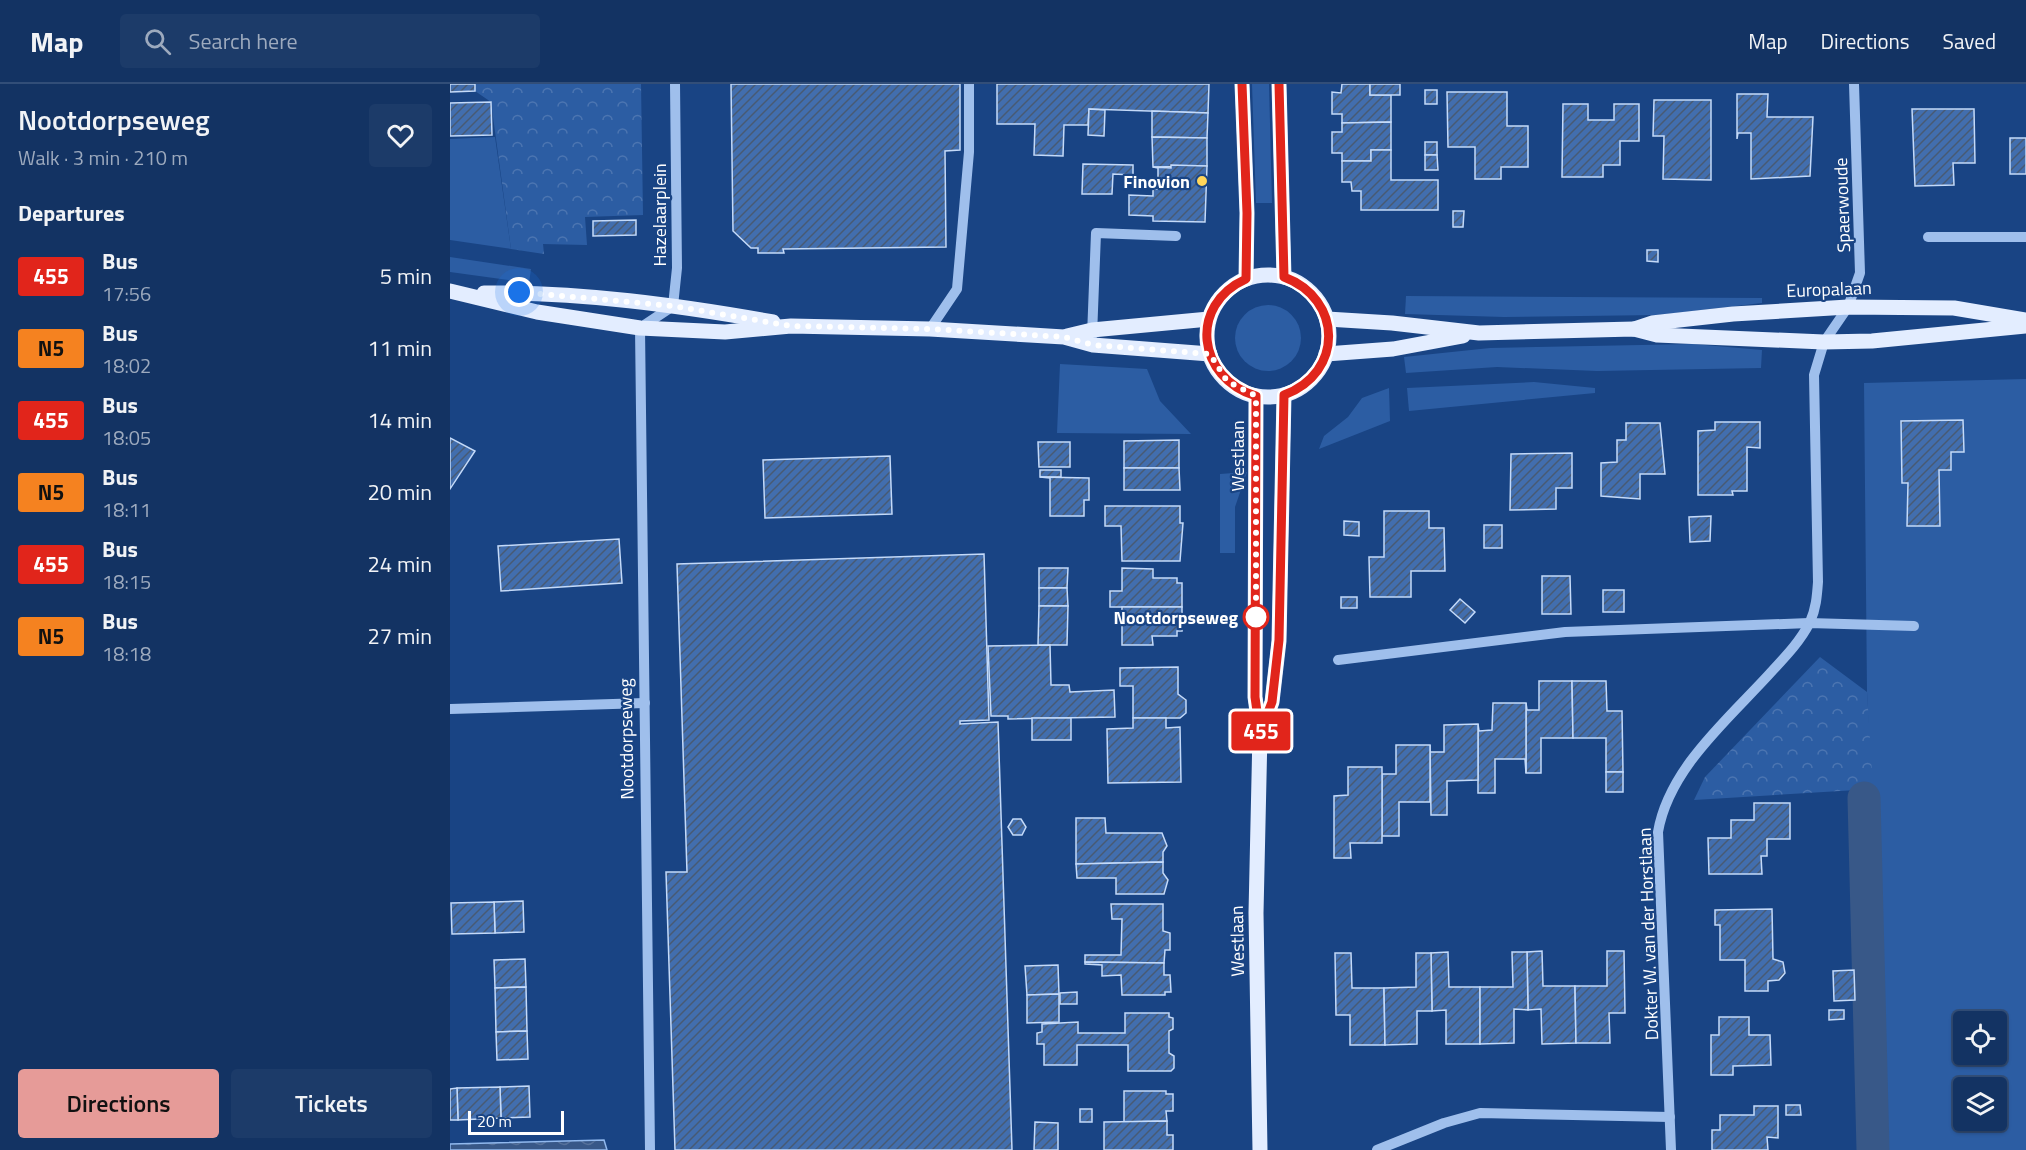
<!DOCTYPE html>
<html lang="en">
<head>
<meta charset="utf-8">
<style>
  body { margin:0; font-family:"Titillium Web",sans-serif; background:#1c3b69; color:#f1f3f6; height:100vh; display:flex; flex-direction:column; font-size:22px; white-space:nowrap }
  * { box-sizing:border-box; margin:0 }
  p { font-size:20px; color:#9daabe }
  .icon { flex:none; width:33px; height:33px; fill:none; stroke:currentColor; stroke-width:2; stroke-linecap:round; stroke-linejoin:round }
  .map { position:relative; flex:1; overflow:hidden }
  .details { display:flex; flex-direction:column; background:#133363; width:450px }
  .details>* { flex:none }
  .badge { padding:0 12px; border-radius:4px; font-size:21px; line-height:39px }
  .tools { position:absolute; left:1503px; top:927px; display:grid; gap:12px }
  .tools a { display:grid; place-items:center; width:54px; height:54px; border-radius:6px; background:#133363; box-shadow:0 2px 4px #0004,0 0 0 2px #324e78; font-size:30px }
  .scale { position:absolute; left:18px; bottom:15px; width:96px; box-sizing:border-box; padding-left:6px; border:3px solid #fff; border-top:0; font-size:16px; line-height:21px; white-space:nowrap; color:#fff; -webkit-text-stroke:4px #194484; paint-order:stroke }
  .you { position:absolute; width:30px; height:30px; margin:-15px; border:4px solid #fff; border-radius:50%; background:#1a73e8; box-shadow:0 0 0 9px #1a73e833 }
  .map>.badge { position:absolute; translate:-50% -50%; box-shadow:0 0 0 3px #fff }
  h2 { padding:0 18px; font-size:22px; line-height:54px }
  .round { display:grid; place-items:center; flex:none; width:63px; height:63px; border-radius:6px; background:#1c3b69 }
  .headline { display:flex; align-items:center; justify-content:space-between; height:102px; padding:0 18px }
  h1 { font-size:28px; font-weight:600; line-height:45px }
  .cta { display:flex; gap:12px; margin-top:auto; padding:12px 18px }
  .cta a { flex:1; height:69px; border-radius:6px; background:#e69b98; color:#111; font-size:24px; font-weight:600; line-height:69px; text-align:center }
  .cta a+a { background:#1c3b69; color:#f1f3f6 }
  ul { padding:0; list-style:none }
  li { display:flex; align-items:center; gap:18px; height:72px; padding:0 18px }
  li div { flex:1 }
  li b { display:block; font-size:22px }
  li em { font-style:normal }
  li .badge { min-width:66px; font-weight:700; text-align:center }
  header { display:flex; align-items:center; gap:36px; box-sizing:border-box; height:84px; padding:0 30px; background:#133363; border-bottom:2px solid #324e78 }
  header strong { font-size:28px }
  nav { display:flex; gap:33px; margin-inline-start:auto; font-size:21px }
  .search { width:420px; height:54px; background:#1c3b69; display:flex; align-items:center; gap:15px; box-sizing:border-box; padding:0 21px; border-radius:6px; color:#9daabe; font-size:22px }
  main { display:flex; flex:1; min-height:0 }
  .map>svg:first-child { display:block }
  .grass { fill:#2c5da3; fill-rule:evenodd }
  .forest { fill:url(#forest-crowns) }
  .water { fill:url(#water-waves); stroke:#91b9ee; stroke-width:1.5 }
  .lines { fill:none; stroke-linecap:round; stroke-linejoin:round }
  .canal { stroke:#385888; stroke-width:33 }
  .building { fill:url(#building-hatch); stroke:#c4daf9; stroke-width:1.5 }
  .minor { stroke:#9fbfec; stroke-width:10 }
  .major { stroke:#e3edff; stroke-width:15 }
  .line-casing { stroke:#fff; stroke-width:14 }
  .line { stroke:#e1251b; stroke-width:9 }
  .walk { stroke:#fff; stroke-width:6; stroke-dasharray:0 10.8 }
  .poi-dot { fill:#ffd55a; stroke:#194484; stroke-width:2 }
  .stop-dot { fill:#fff; stroke:#e1251b; stroke-width:3 }
  .labels { text-anchor:middle; dominant-baseline:central; stroke-width:4.5; stroke-linejoin:round; paint-order:stroke }
  .poi-label { font-size:18px; font-weight:bold; fill:#fff; stroke:#194484; text-anchor:end }
  .street-label { font-size:18px; fill:#fff; stroke:#194484 }
  .stop-label { font-size:18px; font-weight:bold; fill:#fff; stroke:#194484; text-anchor:end }
</style>
</head>
<body>
<header>
<strong>Map</strong>
<div class="search"><svg class="icon" aria-label="search" viewBox="0 0 24 24"><circle cx="10" cy="10" r="6"/><path d="M15 15l6 6"/></svg>Search here</div>
<nav><a>Map</a><a>Directions</a><a>Saved</a></nav>
</header>
<main>
<section class="details">
<div class="headline"><div><h1>Nootdorpseweg</h1><p>Walk · 3 min · 210 m</p></div><a class="round"><svg class="icon" aria-label="heart" viewBox="0 0 24 24"><path d="M12 20l-8-8c-3-5 5-10 8-4 3-6 11-1 8 4z"/></svg></a></div>
<h2>Departures</h2>
<ul>
<li><span class="badge" style="background:#e1251b;color:#fff">455</span><div><b>Bus</b><p>17:56</p></div><em>5 min</em></li>
<li><span class="badge" style="background:#f58220;color:#111">N5</span><div><b>Bus</b><p>18:02</p></div><em>11 min</em></li>
<li><span class="badge" style="background:#e1251b;color:#fff">455</span><div><b>Bus</b><p>18:05</p></div><em>14 min</em></li>
<li><span class="badge" style="background:#f58220;color:#111">N5</span><div><b>Bus</b><p>18:11</p></div><em>20 min</em></li>
<li><span class="badge" style="background:#e1251b;color:#fff">455</span><div><b>Bus</b><p>18:15</p></div><em>24 min</em></li>
<li><span class="badge" style="background:#f58220;color:#111">N5</span><div><b>Bus</b><p>18:18</p></div><em>27 min</em></li>
</ul>
<div class="cta"><a>Directions</a><a>Tickets</a></div>
</section>
<div class="map">
<svg width="1576" height="1066" viewBox="0 0 1576 1066">
  <defs>
    <pattern id="forest-crowns" width="20" height="18" patternUnits="userSpaceOnUse" patternTransform="scale(1.5)"><rect width="20" height="18" fill="#2c5da3"/><path d="M2 6a3 3 0 1 1 6 0M12 15a3 3 0 1 1 6 0" fill="none" stroke="#4c75b1"/></pattern>
    <pattern id="water-waves" width="16" height="10" patternUnits="userSpaceOnUse" patternTransform="scale(1.5)"><rect width="16" height="10" fill="#385888"/><path d="M0 5q4-4 8 0t8 0" fill="none" stroke="#56719a"/></pattern>
    <pattern id="building-hatch" width="6" height="6" patternUnits="userSpaceOnUse" patternTransform="scale(1.5)"><rect width="6" height="6" fill="#426eae"/><path d="M-1 1l2-2M0 6l6-6M5 7l2-2" fill="none" stroke="#485a73"/></pattern>
  </defs>
  <rect width="100%" height="100%" fill="#194484"/>
  <g class="grass">
    <path d="M 802,0 L 819,0 L 822,119 L 806,119 Z"/>
    <path d="M 45,53 L 61,165 L 0,156 L 0,55 Z"/>
    <path d="M 0,173 L 81,185 L 79,199 L 0,188 Z"/>
    <path d="M 956,212 L 1312,214 L 1312,219 L 1208,231 L 1054,233 L 955,230 Z"/>
    <circle cx="818" cy="254" r="33"/>
    <path d="M 1243,260 L 1312,266 L 1311,284 L 1147,287 L 1047,283 L 956,289 L 954,273 L 1040,264 Z"/>
    <path d="M 610,280 L 697,285 L 710,317 L 741,350 L 607,349 Z"/>
    <path d="M 1576,295 L 1576,1066 L 1429,1066 L 1427,836 L 1417,608 L 1414,299 ZM 1514,938 L 1546,938 L 1546,970 L 1514,970 ZM 1514,1004 L 1546,1004 L 1546,1036 L 1514,1036 Z"/>
    <path d="M 1084,298 L 1145,304 L 1145,309 L 959,327 L 957,304 Z"/>
    <path d="M 939,304 L 940,337 L 869,365 L 874,352 L 898,333 L 912,314 Z"/>
    <path d="M 797,388 L 785,423 L 785,469 L 770,469 L 770,390 Z"/>
  </g>
  <g class="forest">
    <path d="M 25,0 L 191,0 L 193,131 L 135,133 L 137,161 L 93,160 L 94,170 L 61,165 L 41,18 L 25,7 Z"/>
    <path d="M 1370,573 L 1417,608 L 1423,705 L 1244,716 L 1255,693 Z"/>
  </g>
  <path class="water" d="M 154,1056 L 157,1066 L 0,1066 L 0,1060 Z"/>
  <g class="lines">
    <path class="canal" d="M 1414,714 L 1423,1066"/>
  </g>
  <g class="building">
    <path d="M 0,0 L 25,0 L 25,7 L 0,8 Z"/>
    <path d="M 281,0 L 510,0 L 510,66 L 495,67 L 496,163 L 333,165 L 334,169 L 308,169 L 308,164 L 301,164 L 283,147 Z"/>
    <path d="M 547,0 L 759,0 L 758,29 L 639,25 L 638,41 L 614,41 L 613,72 L 584,71 L 585,40 L 547,40 Z"/>
    <path d="M 892,0 L 920,0 L 920,11 L 941,11 L 941,38 L 892,39 L 892,30 L 882,30 L 882,8 L 891,9 Z"/>
    <rect x="920" y="0" width="30" height="11"/>
    <rect x="975" y="6" width="12" height="14"/>
    <path d="M 997,8 L 1057,8 L 1057,42 L 1078,42 L 1078,83 L 1051,83 L 1051,95 L 1025,95 L 1025,63 L 998,63 Z"/>
    <path d="M 1287,10 L 1318,10 L 1317,33 L 1363,33 L 1360,92 L 1301,95 L 1301,49 L 1288,49 L 1287,55 Z"/>
    <path d="M 1204,16 L 1261,16 L 1261,96 L 1213,95 L 1214,52 L 1203,52 Z"/>
    <path d="M 41,18 L 42,51 L 0,52 L 0,19 Z"/>
    <path d="M 1113,20 L 1138,20 L 1138,36 L 1164,36 L 1164,20 L 1189,20 L 1189,57 L 1170,57 L 1170,81 L 1153,81 L 1153,93 L 1112,93 Z"/>
    <path d="M 639,25 L 655,26 L 654,52 L 638,51 Z"/>
    <path d="M 1462,25 L 1524,25 L 1525,79 L 1503,79 L 1504,101 L 1465,102 Z"/>
    <path d="M 702,27 L 758,29 L 757,54 L 702,53 Z"/>
    <path d="M 941,38 L 941,66 L 921,66 L 921,77 L 892,77 L 892,69 L 882,69 L 882,48 L 892,48 L 892,39 Z"/>
    <path d="M 702,53 L 757,54 L 757,82 L 703,83 Z"/>
    <rect x="1560" y="54" width="16" height="36"/>
    <rect x="975" y="58" width="12" height="13"/>
    <path d="M 921,66 L 941,66 L 941,96 L 988,96 L 988,126 L 911,126 L 911,107 L 902,107 L 901,98 L 892,98 L 892,77 L 921,77 Z"/>
    <path d="M 975,71 L 987,71 L 988,86 L 975,86 Z"/>
    <path d="M 633,80 L 683,81 L 683,91 L 663,90 L 662,110 L 632,110 Z"/>
    <path d="M 721,81 L 757,82 L 755,138 L 703,137 L 703,132 L 679,131 L 679,111 L 703,112 L 703,105 L 708,105 L 708,84 L 703,83 L 721,84 Z"/>
    <path d="M 1003,127 L 1014,127 L 1013,143 L 1003,143 Z"/>
    <path d="M 186,136 L 186,151 L 143,152 L 143,137 Z"/>
    <path d="M 1197,166 L 1208,166 L 1208,178 L 1197,177 Z"/>
    <path d="M 1513,336 L 1514,368 L 1501,368 L 1501,386 L 1489,386 L 1490,442 L 1457,442 L 1458,399 L 1452,399 L 1451,337 Z"/>
    <path d="M 1265,338 L 1310,338 L 1310,364 L 1297,363 L 1297,407 L 1282,407 L 1283,411 L 1248,411 L 1248,347 L 1265,346 Z"/>
    <path d="M 1176,339 L 1210,339 L 1215,390 L 1190,390 L 1190,415 L 1151,412 L 1151,379 L 1167,378 L 1167,356 L 1176,356 Z"/>
    <path d="M 0,354 L 25,367 L 0,405 Z"/>
    <path d="M 729,356 L 729,384 L 674,384 L 674,357 Z"/>
    <path d="M 588,358 L 620,358 L 620,383 L 589,383 Z"/>
    <path d="M 1122,369 L 1122,404 L 1106,404 L 1106,425 L 1060,426 L 1061,370 Z"/>
    <path d="M 440,372 L 442,430 L 315,434 L 313,376 Z"/>
    <path d="M 674,384 L 729,384 L 730,406 L 674,406 Z"/>
    <rect x="590" y="386" width="21" height="7"/>
    <path d="M 590,393 L 639,394 L 639,416 L 634,416 L 634,432 L 600,432 L 600,394 Z"/>
    <path d="M 655,422 L 730,422 L 730,439 L 733,439 L 730,477 L 672,477 L 671,442 L 655,442 Z"/>
    <path d="M 934,427 L 979,427 L 979,444 L 994,444 L 995,487 L 961,487 L 961,513 L 920,513 L 919,473 L 934,473 Z"/>
    <path d="M 1261,432 L 1260,457 L 1240,458 L 1239,433 Z"/>
    <path d="M 894,437 L 909,438 L 909,452 L 894,451 Z"/>
    <rect x="1034" y="441" width="18" height="23"/>
    <path d="M 169,455 L 172,499 L 51,507 L 48,462 Z"/>
    <path d="M 534,470 L 539,636 L 510,637 L 510,640 L 548,638 L 562,1066 L 225,1066 L 216,788 L 237,788 L 227,480 Z"/>
    <path d="M 589,484 L 618,484 L 617,504 L 589,504 Z"/>
    <path d="M 672,484 L 703,485 L 703,494 L 727,494 L 727,499 L 732,499 L 732,523 L 660,523 L 660,507 L 672,507 Z"/>
    <path d="M 1092,492 L 1120,492 L 1121,530 L 1092,530 Z"/>
    <path d="M 589,504 L 617,504 L 618,522 L 589,522 Z"/>
    <rect x="1153" y="506" width="21" height="22"/>
    <rect x="891" y="513" width="16" height="11"/>
    <path d="M 1010,515 L 1025,528 L 1015,539 L 1000,526 Z"/>
    <path d="M 589,522 L 618,522 L 617,561 L 588,561 Z"/>
    <path d="M 672,523 L 732,523 L 732,547 L 727,547 L 727,552 L 702,552 L 703,561 L 672,561 Z"/>
    <path d="M 600,561 L 601,601 L 619,601 L 620,608 L 664,606 L 665,633 L 558,635 L 558,632 L 541,632 L 538,562 Z"/>
    <path d="M 728,583 L 728,610 L 736,616 L 736,629 L 730,634 L 683,634 L 683,602 L 670,602 L 670,584 Z"/>
    <path d="M 1089,597 L 1122,597 L 1123,654 L 1091,654 L 1091,689 L 1076,689 L 1076,619 L 1077,626 L 1089,626 Z"/>
    <path d="M 1122,597 L 1156,597 L 1157,627 L 1172,627 L 1173,688 L 1156,688 L 1156,654 L 1123,654 Z"/>
    <path d="M 1043,619 L 1076,619 L 1076,689 L 1075,675 L 1045,675 L 1045,709 L 1028,709 L 1028,640 L 1029,647 L 1042,646 Z"/>
    <rect x="582" y="634" width="39" height="22"/>
    <path d="M 683,634 L 716,634 L 716,644 L 730,643 L 731,698 L 658,699 L 657,645 L 683,644 Z"/>
    <path d="M 1028,640 L 1028,696 L 997,697 L 997,731 L 981,731 L 980,661 L 980,668 L 994,668 L 994,641 Z"/>
    <path d="M 946,661 L 980,661 L 980,718 L 949,718 L 949,752 L 932,752 L 932,690 L 946,690 Z"/>
    <path d="M 898,683 L 932,683 L 932,759 L 900,759 L 901,774 L 884,774 L 884,712 L 898,711 Z"/>
    <rect x="1156" y="688" width="17" height="20"/>
    <path d="M 1304,719 L 1340,719 L 1340,755 L 1317,755 L 1317,772 L 1311,772 L 1312,790 L 1259,790 L 1258,754 L 1281,754 L 1281,736 L 1304,736 Z"/>
    <path d="M 626,734 L 655,734 L 656,749 L 712,749 L 717,762 L 713,768 L 713,778 L 626,780 Z"/>
    <path d="M 563,735 L 571,735 L 576,743 L 572,751 L 563,751 L 558,743 Z"/>
    <path d="M 713,778 L 713,789 L 718,796 L 714,810 L 666,810 L 666,794 L 627,794 L 626,780 Z"/>
    <path d="M 73,817 L 74,848 L 45,849 L 44,818 Z"/>
    <path d="M 44,818 L 45,849 L 2,850 L 1,819 Z"/>
    <path d="M 661,820 L 713,820 L 713,847 L 720,849 L 720,866 L 715,866 L 714,879 L 635,878 L 635,871 L 671,871 L 672,835 L 662,835 Z"/>
    <path d="M 1322,825 L 1323,875 L 1333,878 L 1335,889 L 1329,896 L 1318,897 L 1318,907 L 1295,907 L 1295,876 L 1270,876 L 1270,841 L 1265,841 L 1265,826 Z"/>
    <path d="M 1092,867 L 1093,902 L 1125,902 L 1126,959 L 1092,960 L 1091,925 L 1078,926 L 1077,868 Z"/>
    <path d="M 1157,867 L 1174,867 L 1175,929 L 1159,929 L 1160,959 L 1126,959 L 1125,902 L 1157,902 Z"/>
    <path d="M 998,868 L 999,903 L 1030,903 L 1030,960 L 996,960 L 996,926 L 982,927 L 981,869 Z"/>
    <path d="M 1062,868 L 1077,868 L 1078,926 L 1064,925 L 1064,959 L 1030,960 L 1030,903 L 1063,903 Z"/>
    <path d="M 885,869 L 901,869 L 902,904 L 934,904 L 935,961 L 900,961 L 900,931 L 886,931 Z"/>
    <path d="M 966,869 L 981,869 L 982,927 L 967,927 L 967,960 L 935,961 L 934,904 L 966,903 Z"/>
    <path d="M 75,875 L 76,903 L 45,904 L 44,876 Z"/>
    <path d="M 635,878 L 714,879 L 714,891 L 720,891 L 721,908 L 715,908 L 715,911 L 672,911 L 671,891 L 652,892 L 652,881 L 635,880 Z"/>
    <path d="M 608,881 L 609,910 L 577,911 L 575,882 Z"/>
    <path d="M 1404,886 L 1405,916 L 1384,917 L 1383,887 Z"/>
    <path d="M 76,903 L 77,947 L 46,948 L 45,904 Z"/>
    <path d="M 627,908 L 627,920 L 610,920 L 610,909 Z"/>
    <path d="M 609,910 L 609,938 L 577,939 L 577,911 Z"/>
    <path d="M 1379,926 L 1394,926 L 1394,935 L 1379,936 Z"/>
    <path d="M 675,929 L 719,929 L 719,933 L 723,934 L 723,945 L 719,947 L 719,969 L 724,972 L 724,984 L 721,987 L 678,987 L 678,961 L 627,961 L 627,981 L 594,981 L 594,960 L 587,960 L 587,949 L 592,948 L 592,940 L 628,938 L 628,949 L 675,949 Z"/>
    <path d="M 1269,933 L 1299,933 L 1299,951 L 1320,951 L 1321,981 L 1283,982 L 1283,991 L 1261,991 L 1261,951 L 1269,951 Z"/>
    <path d="M 77,947 L 78,975 L 47,976 L 46,948 Z"/>
    <path d="M 79,1002 L 80,1033 L 51,1034 L 50,1003 Z"/>
    <path d="M 50,1003 L 51,1034 L 8,1036 L 7,1004 Z"/>
    <path d="M 7,1004 L 8,1036 L 0,1036 L 0,1005 Z"/>
    <path d="M 674,1007 L 716,1007 L 716,1010 L 723,1010 L 723,1027 L 716,1027 L 717,1037 L 674,1038 Z"/>
    <path d="M 1336,1021 L 1350,1021 L 1351,1031 L 1336,1031 Z"/>
    <path d="M 1304,1022 L 1328,1022 L 1328,1054 L 1317,1053 L 1318,1066 L 1262,1066 L 1262,1046 L 1270,1046 L 1270,1031 L 1304,1031 Z"/>
    <rect x="630" y="1025" width="12" height="13"/>
    <path d="M 717,1037 L 717,1051 L 723,1051 L 723,1066 L 654,1066 L 654,1038 Z"/>
    <path d="M 585,1038 L 608,1039 L 608,1066 L 584,1066 Z"/>
  </g>
  <g class="lines">
    <g class="minor">
      <path d="M 1478,153 L 1576,153"/>
      <path d="M 480,245 L 507,205 L 519,68 L 519,0"/>
      <path d="M 642,252 L 646,149 L 726,152"/>
      <path d="M 888,576 L 1115,548 L 1359,539 L 1464,542"/>
      <path d="M 0,625 L 195,619"/>
      <path d="M 200,1066 L 190,244 L 223,222 L 227,184 L 225,0"/>
      <path d="M 927,1066 L 994,1039 L 1030,1029 L 1220,1033"/>
      <path d="M 1221,1066 L 1208,748 C 1219,683 1281,633 1323,586 C 1337,571 1351,556 1360,538 C 1366,525 1367,512 1368,498 L 1364,291 L 1374,258 L 1398,223 L 1410,189 L 1404,0"/>
    </g>
    <g class="major">
      <path d="M 792,0 L 797,129 L 796,195"/>
      <path d="M 829,0 L 834,193"/>
      <circle cx="818" cy="252" r="61"/>
      <path d="M 0,207 L 87,228 L 190,244 L 275,248 L 341,242 L 480,245 L 614,253 L 643,261 L 760,270"/>
      <path d="M 34,209 C 131,208 228,221 323,238"/>
      <path d="M 877,235 L 942,239 L 1029,249 L 1184,245 L 1207,251 L 1374,258 L 1422,257 L 1576,242"/>
      <path d="M 1184,245 L 1202,239 L 1283,230 L 1398,223 L 1504,224 L 1576,236"/>
      <path d="M 617,252 L 642,246 L 759,235"/>
      <path d="M 876,270 L 943,265 L 1013,252"/>
      <path d="M 806,312 L 805,613 L 810,649 L 806,829 L 810,1066"/>
      <path d="M 812,646 L 822,618 L 829,557 L 834,311"/>
    </g>
  </g>
  <g class="lines">
    <g class="line-casing">
      <path id="line" d="M 792,0 L 797,129 L 796,195 C 738,221 747,294 806,312 L 805,613 L 810,649 L 822,618 L 829,556 L 834,311 C 894,289 893,215 834,193 L 829,0"/>
    </g>
    <use href="#line" class="line"/>
    <path class="walk" d="M 69,208 L 223,222 L 341,242 L 480,245 L 614,253 L 643,261 L 760,270 L 777,297 L 806,312 L 806,538 L 806,533"/>
  </g>
  <circle class="poi-dot" cx="752" cy="97" r="6"/>
  <circle class="stop-dot" cx="806" cy="533" r="12"/>
  <g class="labels">
    <g class="poi-label">
      <text x="740" y="97">Finovion</text>
    </g>
    <g class="street-label">
      <text transform="translate(1392 121) rotate(-92)">Spaerwoude</text>
      <text transform="translate(209 131) rotate(-90)">Hazelaarplein</text>
      <text transform="translate(1379 205) rotate(-2)">Europalaan</text>
      <text transform="translate(787 372) rotate(-90)">Westlaan</text>
      <text transform="translate(176 655) rotate(-91)">Nootdorpseweg</text>
      <text transform="translate(1198 850) rotate(-92)">Dokter W. van der Horstlaan</text>
      <text transform="translate(787 857) rotate(-91)">Westlaan</text>
    </g>
    <g class="stop-label">
      <text x="788" y="533">Nootdorpseweg</text>
    </g>
  </g>
</svg>
<div class="tools">
<a><svg class="icon" aria-label="locate" viewBox="0 0 24 24"><circle cx="12" cy="12" r="6"/><path d="M12 2v4M12 18v4M2 12h4M18 12h4"/></svg></a>
<a><svg class="icon" aria-label="layers" viewBox="0 0 24 24"><path d="M12 4l9 5-9 5-9-5zM3 14l9 5 9-5"/></svg></a>
</div>
<div class="scale">20 m</div>
<div class="you" style="left:69px;top:208px"></div>
<b class="badge" style="left:811px;top:647px;background:#e1251b;color:#fff">455</b>
</div>
</main>
</body>
</html>
